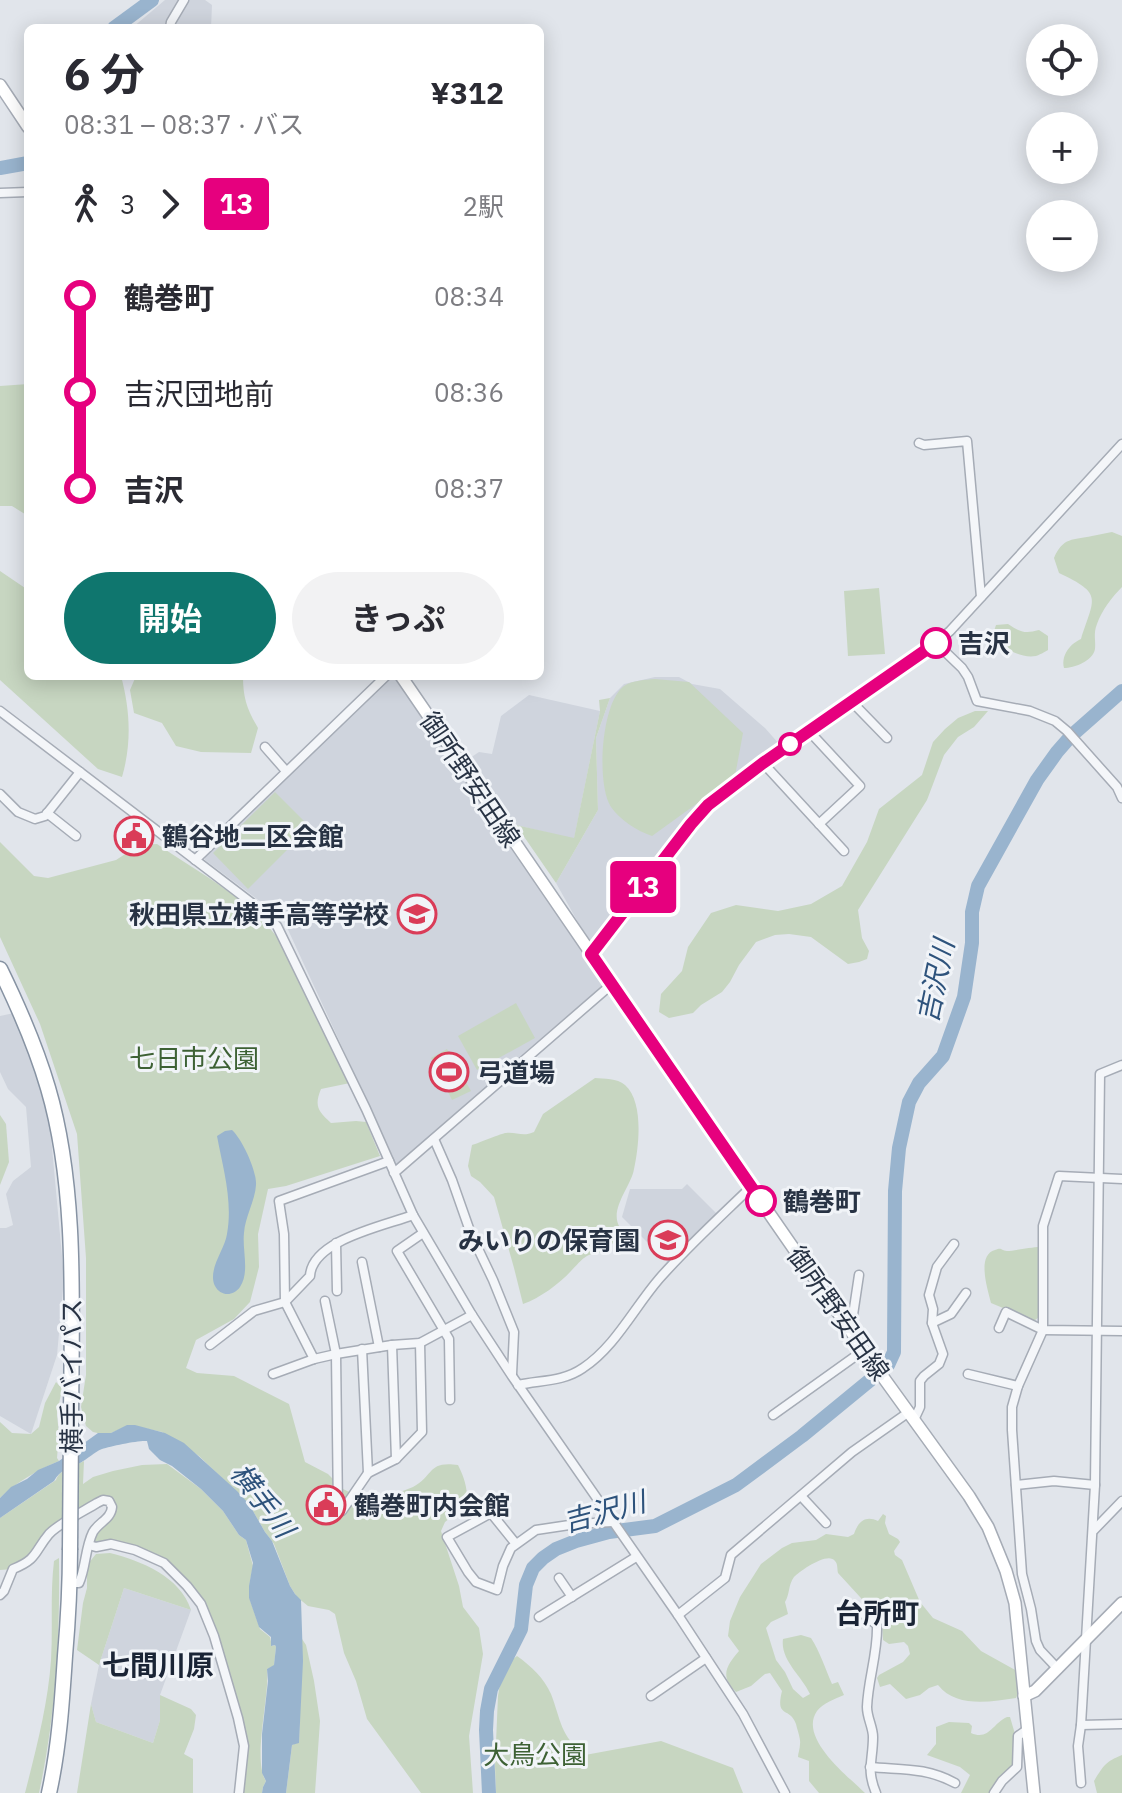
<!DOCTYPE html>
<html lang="ja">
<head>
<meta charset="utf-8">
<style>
  body { margin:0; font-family:"IBM Plex Sans","Noto Sans JP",sans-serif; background:#f2f2f3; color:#2b2b33; height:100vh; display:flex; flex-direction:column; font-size:30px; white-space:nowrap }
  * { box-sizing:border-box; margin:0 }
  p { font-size:26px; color:#7c7c81 }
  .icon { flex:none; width:44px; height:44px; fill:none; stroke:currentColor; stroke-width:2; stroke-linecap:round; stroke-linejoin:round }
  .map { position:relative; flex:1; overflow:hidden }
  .panel { position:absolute; left:24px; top:24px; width:520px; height:656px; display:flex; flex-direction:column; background:#fff; border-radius:12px; box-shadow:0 4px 20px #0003 }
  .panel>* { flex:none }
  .badge { padding:0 16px; border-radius:6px; font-size:28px; line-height:52px }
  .tools { position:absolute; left:1026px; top:24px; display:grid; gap:16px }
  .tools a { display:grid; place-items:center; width:72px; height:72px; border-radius:50%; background:#fff; box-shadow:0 4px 20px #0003; font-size:40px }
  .map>.badge { position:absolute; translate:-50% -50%; box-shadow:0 0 0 4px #fff }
  .legs { display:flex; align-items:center; gap:12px; height:88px; padding:0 40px; font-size:26px }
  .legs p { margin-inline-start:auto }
  .overview { display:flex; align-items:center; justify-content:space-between; height:136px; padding:0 40px }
  h1 { font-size:44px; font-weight:700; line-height:60px }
  .action { display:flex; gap:16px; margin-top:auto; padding:16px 40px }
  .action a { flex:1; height:92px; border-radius:48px; background:#0f766e; color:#fff; font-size:32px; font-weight:700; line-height:92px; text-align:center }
  .action a+a { background:#f2f2f3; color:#2b2b33 }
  ul { padding:0 40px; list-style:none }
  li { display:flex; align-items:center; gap:28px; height:96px; font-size:30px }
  li i { display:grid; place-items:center; width:12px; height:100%; margin:0 10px; background:currentColor }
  li i::after { content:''; width:20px; height:20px; margin:-10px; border:6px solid; border-radius:50%; background:#fff }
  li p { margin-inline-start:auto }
  li:first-child i { background:linear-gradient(#0000 50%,currentColor 0) }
  li:last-child i { background:linear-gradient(currentColor 50%,#0000 0) }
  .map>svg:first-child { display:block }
  .built { fill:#cfd4dd }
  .green { fill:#c7d6c1 }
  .water { fill:#99b4ce }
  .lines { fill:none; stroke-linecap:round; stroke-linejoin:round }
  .river { stroke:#99b4ce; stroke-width:14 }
  .street-casing { stroke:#a6acb6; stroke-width:11 }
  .secondary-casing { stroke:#a6acb6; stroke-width:14 }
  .highway-casing { stroke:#8793a3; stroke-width:17 }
  .street { stroke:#f4f6f9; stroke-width:8 }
  .secondary { stroke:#fff; stroke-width:11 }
  .highway { stroke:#fff; stroke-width:14 }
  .highway-bridge-casing { stroke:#8793a3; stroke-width:17; stroke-linecap:butt }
  .highway-bridge { stroke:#fff; stroke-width:14 }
  .line-1-casing { stroke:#fff; stroke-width:18 }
  .line-1 { stroke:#e6007e; stroke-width:12 }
  .stop-1-dot { fill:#fff; stroke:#e6007e; stroke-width:4 }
  .labels { text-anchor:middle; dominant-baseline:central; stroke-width:6; stroke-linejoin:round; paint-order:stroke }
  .stop-label { font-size:26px; font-weight:bold; fill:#283344; stroke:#f1f4f8; text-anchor:start }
  .street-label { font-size:26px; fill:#283344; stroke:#f1f4f8 }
  .poi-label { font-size:26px; font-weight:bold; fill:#283344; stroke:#f1f4f8; text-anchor:start }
  .park-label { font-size:26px; fill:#3d6134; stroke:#f1f4f8 }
  .water-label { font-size:28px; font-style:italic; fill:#2e537c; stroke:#f1f4f8 }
  .neighbourhood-label { font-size:28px; font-weight:bold; fill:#1a2435; stroke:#f1f4f8 }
</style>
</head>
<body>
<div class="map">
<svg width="1122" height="1793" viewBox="0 0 1122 1793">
  <rect width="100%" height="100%" fill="#e1e5eb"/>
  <g class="built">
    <path d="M 165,0 L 205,0 L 212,5 L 211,28 L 132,28 Z"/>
    <path d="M 391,676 L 393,676 L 605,983 L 397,1166 L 284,921 L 269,908 L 205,860 L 204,856 Z"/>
    <path d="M 655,677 L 679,677 L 692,684 L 720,689 L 765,728 L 780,745 L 707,801 L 689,818 L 599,937 L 590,940 L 579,924 L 556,883 L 598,810 L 596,738 L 610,698 L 624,684 Z"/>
    <path d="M 529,695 L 600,711 L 574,839 L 516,825 L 467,760 L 479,752 L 492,754 L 501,716 Z"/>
    <path d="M 14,1013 L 48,1104 L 64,1278 L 57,1355 L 31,1434 L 0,1416 L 0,1228 L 6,1228 L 13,1225 L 6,1194 L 13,1181 L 31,1167 L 26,1107 L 8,1089 L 0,1072 L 0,1016 Z"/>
    <path d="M 687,1184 L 717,1214 L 668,1263 L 622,1217 L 630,1189 L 682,1189 Z"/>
    <path d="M 124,1588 L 191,1610 L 160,1695 L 160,1720 L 153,1743 L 96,1722 L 91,1704 L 99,1665 Z"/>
  </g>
  <g class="green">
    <path d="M 28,384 L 28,516 L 12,506 L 0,506 L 0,386 Z"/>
    <path d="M 1112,532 L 1122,536 L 1122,587 C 1112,597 1102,610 1097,624 C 1093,634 1096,640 1095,649 C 1093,661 1074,668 1064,668 C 1061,655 1070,644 1081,639 C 1094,598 1104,594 1059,573 L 1054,558 C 1063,537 1073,540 1092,536 C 1099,535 1105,533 1112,532 Z"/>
    <path d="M 0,571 L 28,590 L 28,676 L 121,676 C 130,709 132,743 122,777 L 98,769 L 0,680 Z"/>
    <path d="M 879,588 L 885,654 L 848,656 L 844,591 Z"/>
    <path d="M 1008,624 C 1020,632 1025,634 1039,630 L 1048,636 L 1048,650 C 1047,651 1037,656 1036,656 C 1020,659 1002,647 992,637 L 996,625 Z"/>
    <path d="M 136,676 L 243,676 C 243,698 247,709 258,728 L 251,753 L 201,752 L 176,746 L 162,723 L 134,713 L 130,690 Z"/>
    <path d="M 655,679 L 689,682 L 743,733 L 735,776 L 652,836 C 637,831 620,820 611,807 C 596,784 601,703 624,686 C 633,680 645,680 655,679 Z"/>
    <path d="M 610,698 L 596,738 L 598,810 L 556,883 L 516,825 L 574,838 L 600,711 L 599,700 Z"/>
    <path d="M 975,711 L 988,711 L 974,727 L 958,737 L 944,755 L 927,800 L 858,910 L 862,938 L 869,951 L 867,959 L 859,962 L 848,964 L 811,937 L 789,934 L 775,935 L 756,942 L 739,965 L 730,982 L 722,992 L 701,1005 L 693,1013 L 669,1018 L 659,1012 L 661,994 L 682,971 L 688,947 L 711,913 L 736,905 L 778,911 L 811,904 L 842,886 L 867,842 L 879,809 L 922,775 L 933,742 L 945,729 L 958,718 Z"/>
    <path d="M 275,792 L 310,827 L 248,889 L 213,853 Z"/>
    <path d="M 0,842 L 34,876 L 48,878 L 116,860 L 139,845 L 157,844 C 201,874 255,902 284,947 L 350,1083 L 321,1089 C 314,1106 318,1111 331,1123 L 356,1121 L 366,1122 L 380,1156 L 286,1186 L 268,1189 L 258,1234 L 259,1267 L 250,1302 L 234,1319 L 196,1340 L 186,1368 L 197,1373 L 234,1376 L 289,1404 L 305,1462 L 328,1474 L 343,1489 L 368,1501 C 383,1497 399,1493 413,1487 C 435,1475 427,1461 458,1465 C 465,1479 468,1490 467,1505 L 445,1522 L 441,1531 L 459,1586 L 463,1607 L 479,1628 L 483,1654 L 469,1736 L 473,1793 L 421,1793 L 367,1719 L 356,1681 L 344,1653 L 335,1614 L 329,1610 L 308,1606 L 297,1597 L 290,1586 L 274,1544 L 265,1532 L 249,1504 L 199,1456 L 162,1432 L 130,1425 L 111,1433 L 102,1434 L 93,1432 L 86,1426 L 81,1407 L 86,1375 L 86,1258 L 77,1134 L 40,1024 L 0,937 Z"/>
    <path d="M 516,1003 L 535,1038 L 477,1070 L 458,1036 Z"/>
    <path d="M 447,1049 L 471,1091 L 452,1100 L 431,1058 Z"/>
    <path d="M 595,1078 C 604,1079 617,1078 625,1085 C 644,1102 639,1146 634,1169 C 631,1188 604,1214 624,1232 L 604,1252 C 585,1253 583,1259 571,1271 C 559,1284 540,1298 523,1304 L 514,1268 L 494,1197 L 480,1182 L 471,1176 L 468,1166 L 472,1145 C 479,1143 502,1133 506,1133 C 517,1132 523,1137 534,1132 L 543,1114 Z"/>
    <path d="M 0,1115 L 6,1124 L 9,1162 L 0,1185 Z"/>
    <path d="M 1040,1247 L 1039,1317 L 1034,1321 L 991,1303 C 988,1290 976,1255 995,1250 C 1002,1247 1000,1250 1007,1251 C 1014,1251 1031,1247 1040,1247 Z"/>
    <path d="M 56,1382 L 62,1388 L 57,1415 L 59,1434 L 57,1458 L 59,1461 C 38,1470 16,1482 0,1498 L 0,1422 L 12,1433 L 31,1434 L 39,1427 L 45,1403 Z"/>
    <path d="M 84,1461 L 83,1484 L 93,1477 L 113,1471 L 142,1465 L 167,1464 L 201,1489 L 223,1511 L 239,1535 L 246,1540 L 253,1566 L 250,1581 L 249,1597 L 260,1629 L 270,1637 L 272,1646 L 275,1645 L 276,1647 L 274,1666 L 267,1669 C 270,1696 252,1760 266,1781 L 263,1787 L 262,1793 L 239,1793 L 244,1746 L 201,1604 L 164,1563 L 135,1550 L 89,1545 L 94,1530 L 111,1514 L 109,1501 L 50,1533 L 37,1554 L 13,1569 L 0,1570 L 0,1518 L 56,1480 C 60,1469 74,1466 84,1461 Z"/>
    <path d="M 883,1514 L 886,1516 L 885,1523 L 889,1534 L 898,1539 L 900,1542 L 894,1551 L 895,1555 L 902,1560 L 920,1602 L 933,1618 L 962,1631 L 981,1651 L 1017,1671 L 1020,1689 L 1016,1698 C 990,1702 956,1708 938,1685 L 929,1688 L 920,1695 L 906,1699 L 890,1684 L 880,1687 L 877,1678 L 879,1675 L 903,1662 L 910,1654 L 908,1646 L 904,1642 L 889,1644 L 883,1640 L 882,1621 L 838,1573 C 837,1569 838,1564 835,1561 C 828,1551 800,1571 794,1577 C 788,1585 790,1594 785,1602 L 788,1614 L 771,1622 L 766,1628 L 776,1660 L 785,1672 L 793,1689 L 803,1698 L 810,1694 C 802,1676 780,1660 783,1639 L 801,1635 L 811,1638 C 820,1652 825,1668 832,1684 L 838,1682 L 844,1695 C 835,1699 823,1703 817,1711 C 798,1738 849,1777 865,1793 L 819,1793 L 809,1781 L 809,1761 L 798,1757 C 798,1753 800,1749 800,1744 C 801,1739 797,1729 796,1724 C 790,1706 775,1719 782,1691 L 770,1673 L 765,1674 L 751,1686 L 736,1692 C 719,1676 727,1665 739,1651 L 728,1636 L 730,1621 L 740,1597 L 761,1564 L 782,1548 L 792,1543 L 816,1540 L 826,1534 L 848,1537 L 854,1534 C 858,1522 865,1515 878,1521 Z"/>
    <path d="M 110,1553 C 141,1561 180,1576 191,1610 L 124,1588 L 99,1665 L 77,1650 L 83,1603 L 87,1588 L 87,1565 L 96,1554 Z"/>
    <path d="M 59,1558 C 60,1637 56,1715 39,1793 L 25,1793 C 36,1750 48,1704 51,1660 C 53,1627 50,1594 54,1561 Z"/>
    <path d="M 302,1639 L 306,1645 L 314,1681 L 320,1721 L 315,1793 L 286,1793 L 292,1745 L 299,1742 Z"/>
    <path d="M 517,1656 C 531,1666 544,1678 551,1694 C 561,1720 560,1736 585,1755 L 661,1741 L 733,1768 L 743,1793 L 496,1793 L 495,1766 L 498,1696 L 501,1677 L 508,1663 Z"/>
    <path d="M 160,1695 L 191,1709 L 196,1715 L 194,1729 L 184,1754 L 193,1759 L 193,1793 L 77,1793 L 91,1704 L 96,1722 L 153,1743 L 160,1720 Z"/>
    <path d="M 1007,1717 L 1010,1717 L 1015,1734 L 1016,1762 L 990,1793 L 961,1793 L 970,1775 L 960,1767 L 927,1755 L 936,1744 L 936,1727 L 949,1722 L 969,1723 L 972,1726 L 971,1733 C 989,1741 993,1723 1007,1717 Z"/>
    <path d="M 1122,1755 L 1122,1793 L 1097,1793 L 1094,1781 C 1104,1765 1105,1762 1122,1755 Z"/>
  </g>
  <g class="water">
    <path d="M 232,1130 C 242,1139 257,1171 256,1185 C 255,1201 245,1217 244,1233 C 242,1250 250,1272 240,1287 C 233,1297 220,1296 215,1286 C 207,1270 225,1249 227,1234 C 233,1201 223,1168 217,1136 L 225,1131 Z"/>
    <path d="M 127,1425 L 135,1425 L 165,1433 L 184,1443 L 237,1491 L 249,1504 L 265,1532 L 272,1541 L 290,1586 L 295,1594 L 301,1600 L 303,1661 L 299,1743 L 292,1745 L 286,1793 L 262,1793 L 263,1787 L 266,1781 L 262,1773 L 262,1734 L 268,1681 L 267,1669 L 274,1665 L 276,1647 L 275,1645 L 271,1646 L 271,1637 L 259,1627 L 249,1598 L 249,1586 L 253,1563 L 246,1540 L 239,1535 L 223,1511 L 201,1489 L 172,1466 L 160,1460 L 149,1449 L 147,1441 C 139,1440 111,1446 102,1449 C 94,1452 88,1459 80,1463 C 69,1468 60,1470 54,1481 L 0,1518 L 0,1498 L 11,1487 L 27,1479 L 38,1470 L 59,1461 L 98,1433 L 111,1433 Z"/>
  </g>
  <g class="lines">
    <g class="river">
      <path d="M 114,28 L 152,0"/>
      <path d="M 0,168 L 28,163"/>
      <path d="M 888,1365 L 894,1352 L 895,1191 L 899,1148 L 909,1102 L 919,1083 L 943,1056 L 964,997 L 972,943 L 972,912 L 978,886 L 1037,780 L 1057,752 L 1071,736 L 1122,691"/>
      <path d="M 489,1793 L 486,1730 L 487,1711 L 491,1689 L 521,1629 L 526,1585 L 533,1568 L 543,1558 L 556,1549 L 576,1541 L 609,1532 L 655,1526 L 736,1485 L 802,1436 L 880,1372"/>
    </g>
    <g class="street-casing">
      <g id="street">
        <path d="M 170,28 L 171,22 L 184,0"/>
        <path d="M 0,193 L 28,192"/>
        <path d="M 919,443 L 924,445 L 967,441 L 981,597"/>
        <path d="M 936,643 L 962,668 L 968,677 L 977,701 L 1030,711 L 1055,721 L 1067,731 L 1117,787 L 1122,798"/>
        <path d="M 851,701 L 887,738"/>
        <path d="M 0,711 L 261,910 L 277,926 L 366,1109 L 413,1215 L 472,1315 L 512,1376 L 678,1615 L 743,1714 L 785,1793"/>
        <path d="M 808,730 L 860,786 L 819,824"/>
        <path d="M 265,747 L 286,771"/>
        <path d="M 763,763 L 844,851"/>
        <path d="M 0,794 L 18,812 L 35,819 L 45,816 L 80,772"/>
        <path d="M 47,813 L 76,836"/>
        <path d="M 195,860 L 386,676"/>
        <path d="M 591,954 L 691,824 L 708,805 L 763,763 L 936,643 L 950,631 L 1122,444"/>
        <path d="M 1122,1065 L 1100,1074 L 1095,1485 L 1081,1725 L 1122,1724"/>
        <path d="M 434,1139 L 452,1180 L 471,1234 L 493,1280 L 514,1332 L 512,1374"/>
        <path d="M 394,1173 L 612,984"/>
        <path d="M 423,1233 L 397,1251 L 449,1339 L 450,1400"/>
        <path d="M 336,1243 L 337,1291"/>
        <path d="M 362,1262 L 379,1347"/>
        <path d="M 325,1301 L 336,1354 L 338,1510 L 342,1511 L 368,1473 L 396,1459 L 422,1432 L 420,1343"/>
        <path d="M 844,1321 L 853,1315 L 859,1275"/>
        <path d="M 932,1323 L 951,1314 L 966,1293"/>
        <path d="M 999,1328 L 1006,1312 L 1043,1330 L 1122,1331"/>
        <path d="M 210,1345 L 254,1311 L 285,1302 L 310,1276 C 312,1240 384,1226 413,1215"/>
        <path d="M 392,1345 L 396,1459"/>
        <path d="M 362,1349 L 368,1473"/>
        <path d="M 314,1359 L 285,1302 L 284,1234 L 279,1201 L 389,1161"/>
        <path d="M 273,1374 L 314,1359 L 336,1354 L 392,1345 L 420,1343 L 472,1315"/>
        <path d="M 968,1374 L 1018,1386"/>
        <path d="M 518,1385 C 540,1380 563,1382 583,1368 C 615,1347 634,1308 659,1279 C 687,1247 720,1217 751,1187"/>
        <path d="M 773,1415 L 864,1350"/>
        <path d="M 914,1420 L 920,1407 L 920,1381 L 924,1376 L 939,1364 L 943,1354 L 932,1323 L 933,1309 L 929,1295 L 937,1267 L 954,1244"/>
        <path d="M 1016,1485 L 1054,1481 L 1095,1485"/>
        <path d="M 801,1496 L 826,1523"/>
        <path d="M 1094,1530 L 1122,1501"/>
        <path d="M 516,1544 L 491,1513 L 447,1537 L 468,1572 L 476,1582 L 497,1590 L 503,1566 L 511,1548 L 536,1530 L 576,1524 L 612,1522"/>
        <path d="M 89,1545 L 96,1547 L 111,1544 L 135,1550 L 164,1563 L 187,1586 L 201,1604 L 214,1636 L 238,1718 L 244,1746 L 239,1793"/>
        <path d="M 559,1578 L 572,1597"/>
        <path d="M 0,1595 L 4,1591 L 13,1569 C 38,1559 34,1552 49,1534 C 58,1524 84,1511 97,1503 L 103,1500 L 109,1501 L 112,1507 C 111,1519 99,1522 93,1532 C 85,1548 86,1567 79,1583 L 70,1583"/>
        <path d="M 857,1609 L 877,1625 C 878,1653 868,1679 867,1707 C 867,1718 873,1727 873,1737 C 873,1761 866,1769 876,1793"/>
        <path d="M 678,1615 L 725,1578 L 731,1555 L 852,1452 L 909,1412"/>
        <path d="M 539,1617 L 636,1557"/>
        <path d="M 1058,1669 L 1040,1650 L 1036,1641 L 1031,1609 L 1022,1574 L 1012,1430 L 1012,1407 L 1018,1386 L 1043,1330 L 1043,1226 L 1059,1176 L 1122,1179"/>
        <path d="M 651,1696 L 706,1658"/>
        <path d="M 870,1767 C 903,1770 925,1767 955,1783"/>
        <path d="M 1081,1783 L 1078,1746 L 1081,1725"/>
        <path d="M 994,1793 L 1002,1781 L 1017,1767 L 1018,1736 L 1028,1729"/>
      </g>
    </g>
    <g class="secondary-casing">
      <g id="secondary">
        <path d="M 0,85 L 28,127"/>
        <path d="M 401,676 L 751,1187 L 875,1366 L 969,1496 L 988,1527 L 1006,1571 L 1015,1603 L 1034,1793"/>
        <path d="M 1024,1696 L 1035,1691 L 1122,1603"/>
      </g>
    </g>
    <g class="highway-casing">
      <g id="highway">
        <path d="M 0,969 C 19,1008 36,1047 48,1088 C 79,1193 71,1320 71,1429"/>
        <path d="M 49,1793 C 59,1748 62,1702 65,1656 C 68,1621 70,1586 70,1550"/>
      </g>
    </g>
    <use href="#street" class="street"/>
    <use href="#secondary" class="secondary"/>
    <use href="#highway" class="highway"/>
    <g class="highway-bridge-casing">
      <path id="highway-bridge" d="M 70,1550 L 71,1429"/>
    </g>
    <use href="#highway-bridge" class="highway-bridge"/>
  </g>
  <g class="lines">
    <g class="line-1-casing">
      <path id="line-1" d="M 761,1201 L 591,954 L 691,824 L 708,805 L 763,763 L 936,643"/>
    </g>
    <use href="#line-1" class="line-1"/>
  </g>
  <defs>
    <g id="civic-ring" transform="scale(2)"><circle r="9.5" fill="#f1f4f8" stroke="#da3c58" stroke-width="1.5"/><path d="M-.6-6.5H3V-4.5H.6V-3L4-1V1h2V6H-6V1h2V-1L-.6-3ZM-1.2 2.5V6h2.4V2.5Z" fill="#da3c58"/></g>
    <g id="school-ring" transform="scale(2)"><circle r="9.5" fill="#f1f4f8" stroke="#da3c58" stroke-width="1.5"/><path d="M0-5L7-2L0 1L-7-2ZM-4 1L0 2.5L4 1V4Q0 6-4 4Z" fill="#da3c58"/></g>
    <g id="stadium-ring" transform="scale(2)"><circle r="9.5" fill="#f1f4f8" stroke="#da3c58" stroke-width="1.5"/><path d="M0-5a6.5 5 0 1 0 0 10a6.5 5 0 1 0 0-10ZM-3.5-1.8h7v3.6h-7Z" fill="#da3c58"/></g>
  </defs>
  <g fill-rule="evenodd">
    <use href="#civic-ring" x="134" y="836"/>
    <use href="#school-ring" x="417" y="914"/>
    <use href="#stadium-ring" x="449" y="1072"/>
    <use href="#school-ring" x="668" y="1240"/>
    <use href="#civic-ring" x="326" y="1505"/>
  </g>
  <g class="stop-1-dot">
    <circle cx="936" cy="643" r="14"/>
    <circle cx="790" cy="744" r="10"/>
    <circle cx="761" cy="1201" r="14"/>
  </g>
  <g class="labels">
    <g class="stop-label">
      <text x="958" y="643">吉沢</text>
      <text x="783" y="1201">鶴巻町</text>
    </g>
    <g class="street-label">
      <text transform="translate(471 779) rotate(56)">御所野安田線</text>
      <text transform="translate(839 1313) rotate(55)">御所野安田線</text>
      <text transform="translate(71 1376) rotate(-90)">横手バイパス</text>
    </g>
    <g class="poi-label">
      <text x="162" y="836">鶴谷地二区会館</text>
      <text x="389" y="914" text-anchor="end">秋田県立横手高等学校</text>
      <text x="477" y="1072">弓道場</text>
      <text x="640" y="1240" text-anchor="end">みいりの保育園</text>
      <text x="354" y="1505">鶴巻町内会館</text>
    </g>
    <g class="park-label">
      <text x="194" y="1058">七日市公園</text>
      <text x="535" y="1754">大鳥公園</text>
    </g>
    <g class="water-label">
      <text transform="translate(935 981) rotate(-78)">吉沢川</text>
      <text transform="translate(263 1500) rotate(53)">横手川</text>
      <text transform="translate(604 1511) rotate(-15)">吉沢川</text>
    </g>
    <g class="neighbourhood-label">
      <text x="877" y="1612">台所町</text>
      <text x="158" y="1664">七間川原</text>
    </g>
  </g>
</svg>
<div class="tools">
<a><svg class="icon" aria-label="locate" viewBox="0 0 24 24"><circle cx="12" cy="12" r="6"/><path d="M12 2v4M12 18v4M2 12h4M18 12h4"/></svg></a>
<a>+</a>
<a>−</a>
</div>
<b class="badge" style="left:643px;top:887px;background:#e6007e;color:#fff">13</b>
<section class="panel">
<div class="overview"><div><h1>6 分</h1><p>08:31 – 08:37 · バス</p></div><b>¥312</b></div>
<div class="legs"><svg class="icon" aria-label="walk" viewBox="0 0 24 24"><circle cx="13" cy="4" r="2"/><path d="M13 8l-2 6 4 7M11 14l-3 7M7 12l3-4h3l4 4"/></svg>3<svg class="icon" aria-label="forward" viewBox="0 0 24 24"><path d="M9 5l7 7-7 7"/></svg><b class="badge" style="background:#e6007e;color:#fff">13</b><p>2駅</p></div>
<ul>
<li><i style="color:#e6007e"></i><b>鶴巻町</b><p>08:34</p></li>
<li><i style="color:#e6007e"></i><span>吉沢団地前</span><p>08:36</p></li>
<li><i style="color:#e6007e"></i><b>吉沢</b><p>08:37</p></li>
</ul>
<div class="action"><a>開始</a><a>きっぷ</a></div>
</section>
</div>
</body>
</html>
